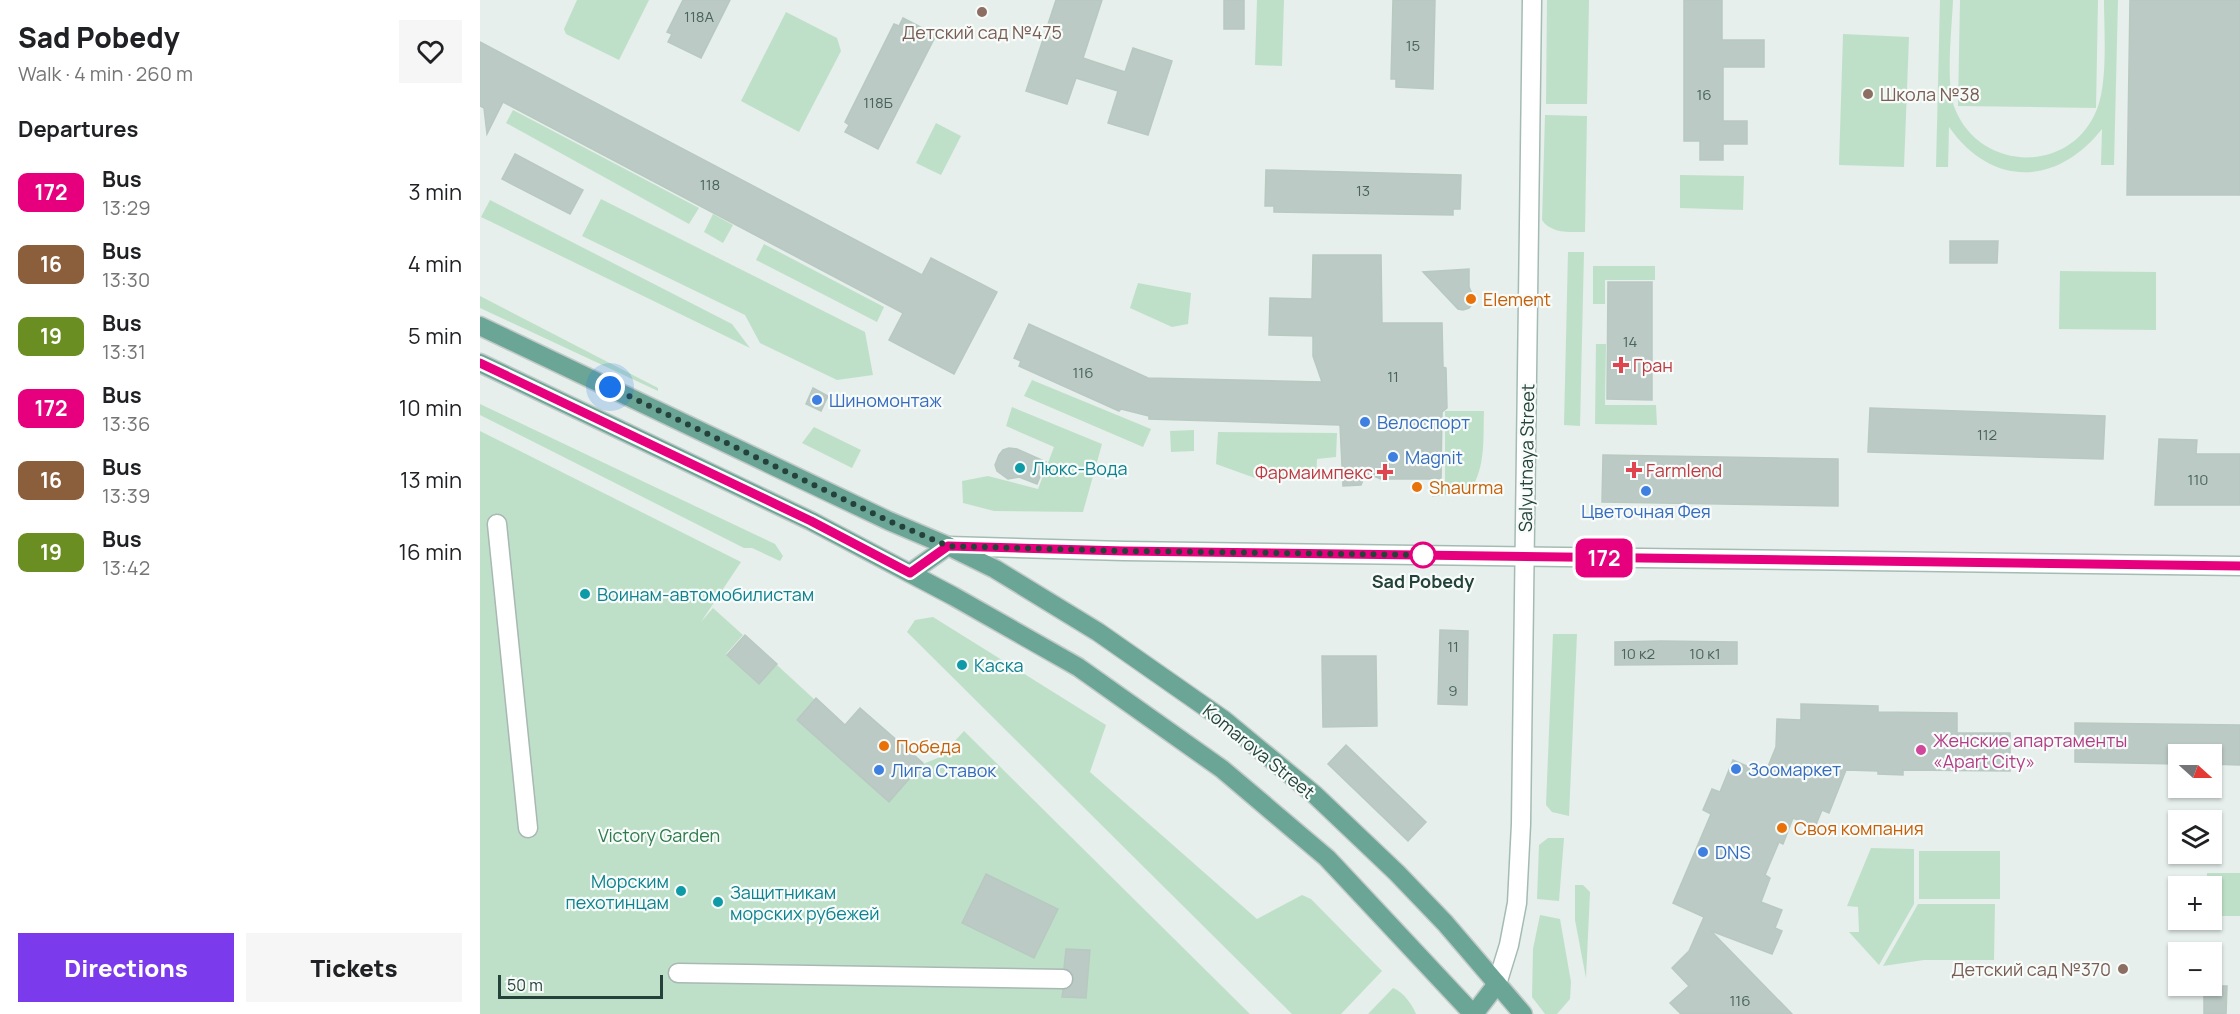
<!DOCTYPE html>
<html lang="en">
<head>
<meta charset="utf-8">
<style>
  body { margin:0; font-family:Manrope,sans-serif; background:#f6f6f6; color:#202124; height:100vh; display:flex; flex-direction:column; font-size:22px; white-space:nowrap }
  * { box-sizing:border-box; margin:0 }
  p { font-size:20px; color:#757577 }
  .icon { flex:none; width:33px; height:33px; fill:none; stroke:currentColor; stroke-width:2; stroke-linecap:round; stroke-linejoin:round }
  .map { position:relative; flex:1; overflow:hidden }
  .drawer { display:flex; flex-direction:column; background:#fff; width:480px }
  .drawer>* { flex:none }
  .badge { padding:0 12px; border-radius:9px; font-size:21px; line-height:39px }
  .needle { width:39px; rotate:111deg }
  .controls { position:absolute; left:1688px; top:744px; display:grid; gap:12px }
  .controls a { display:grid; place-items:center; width:54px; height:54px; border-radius:0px; background:#fff; box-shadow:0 2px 4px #0004; font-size:30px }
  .scale { position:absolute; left:18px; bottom:15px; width:165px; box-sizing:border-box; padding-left:6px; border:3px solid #24423a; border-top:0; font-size:16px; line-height:21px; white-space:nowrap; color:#24423a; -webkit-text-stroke:4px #f7fbf9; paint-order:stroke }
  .you { position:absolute; width:30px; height:30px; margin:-15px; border:4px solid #fff; border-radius:50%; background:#1a73e8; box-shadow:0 0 0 9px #1a73e833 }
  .map>.badge { position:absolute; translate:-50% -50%; box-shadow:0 0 0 3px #fff }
  h2 { padding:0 18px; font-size:22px; line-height:54px }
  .round { display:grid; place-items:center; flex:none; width:63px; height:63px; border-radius:0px; background:#f6f6f6 }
  .head { display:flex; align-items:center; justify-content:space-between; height:102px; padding:0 18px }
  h1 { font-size:28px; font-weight:800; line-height:45px }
  .primary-button { display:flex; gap:12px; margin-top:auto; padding:12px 18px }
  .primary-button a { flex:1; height:69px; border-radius:0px; background:#7c3aed; color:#fff; font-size:24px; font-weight:800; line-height:69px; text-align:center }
  .primary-button a+a { background:#f6f6f6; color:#202124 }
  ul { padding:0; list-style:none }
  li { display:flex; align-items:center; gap:18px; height:72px; padding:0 18px }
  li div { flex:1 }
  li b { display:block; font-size:22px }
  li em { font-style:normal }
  li .badge { min-width:66px; font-weight:700; text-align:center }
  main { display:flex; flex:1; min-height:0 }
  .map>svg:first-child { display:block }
  .green { fill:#bfe0c8 }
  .building { fill:#bbcac4; stroke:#b8c9c2; stroke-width:1.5 }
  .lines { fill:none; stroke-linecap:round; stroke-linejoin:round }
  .street-casing { stroke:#a8b8b2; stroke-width:21 }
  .secondary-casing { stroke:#a4bbb3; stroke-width:21 }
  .primary-casing { stroke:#c2cac8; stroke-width:21 }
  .street { stroke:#fff; stroke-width:18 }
  .secondary { stroke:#fff; stroke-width:18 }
  .primary { stroke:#6aa596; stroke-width:18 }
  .line-casing { stroke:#fff; stroke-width:14 }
  .line { stroke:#e6007e; stroke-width:9 }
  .walk { stroke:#24423a; stroke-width:6; stroke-dasharray:0 10.8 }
  .education-dot { fill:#8d6e63; stroke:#f7fbf9; stroke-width:2 }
  .food-dot { fill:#e8710a; stroke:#f7fbf9; stroke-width:2 }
  .health-dot { fill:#e0444e; stroke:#f7fbf9; stroke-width:2 }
  .shop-dot { fill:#3f7fe0; stroke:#f7fbf9; stroke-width:2 }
  .culture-dot { fill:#0f9aa8; stroke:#f7fbf9; stroke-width:2 }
  .stop-dot { fill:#fff; stroke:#e6007e; stroke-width:3 }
  .hotel-dot { fill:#d1479c; stroke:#f7fbf9; stroke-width:2 }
  .labels { text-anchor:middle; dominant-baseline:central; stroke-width:4.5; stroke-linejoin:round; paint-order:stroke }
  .number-label { font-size:15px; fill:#4a645c }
  .education-label { font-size:18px; fill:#785e54; stroke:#f7fbf9 }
  .food-label { font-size:18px; fill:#c56008; stroke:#f7fbf9; text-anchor:start }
  .health-label { font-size:18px; fill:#be3a42; stroke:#f7fbf9; text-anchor:start }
  .shop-label { font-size:18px; fill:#366cbe; stroke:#f7fbf9; text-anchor:start }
  .street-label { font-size:18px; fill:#24423a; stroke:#f7fbf9 }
  .culture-label { font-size:18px; fill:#0d838f; stroke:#f7fbf9; text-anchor:start }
  .stop-label { font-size:18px; font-weight:bold; fill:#24423a; stroke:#f7fbf9 }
  .hotel-label { font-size:18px; fill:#b23c85; stroke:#f7fbf9; text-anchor:start }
  .park-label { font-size:18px; fill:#2d7a4b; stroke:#f7fbf9 }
</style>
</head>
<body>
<main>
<section class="drawer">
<div class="head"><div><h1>Sad Pobedy</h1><p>Walk · 4 min · 260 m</p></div><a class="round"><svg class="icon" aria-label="heart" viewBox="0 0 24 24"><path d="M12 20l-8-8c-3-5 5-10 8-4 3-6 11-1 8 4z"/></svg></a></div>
<h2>Departures</h2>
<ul>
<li><span class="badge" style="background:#e6007e;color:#fff">172</span><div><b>Bus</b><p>13:29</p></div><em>3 min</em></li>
<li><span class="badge" style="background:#8b5e3c;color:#fff">16</span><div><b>Bus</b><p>13:30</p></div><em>4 min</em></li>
<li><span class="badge" style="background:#6b8e23;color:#fff">19</span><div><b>Bus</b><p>13:31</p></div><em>5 min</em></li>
<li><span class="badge" style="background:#e6007e;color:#fff">172</span><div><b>Bus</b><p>13:36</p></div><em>10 min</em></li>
<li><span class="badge" style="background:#8b5e3c;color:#fff">16</span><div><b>Bus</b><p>13:39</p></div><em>13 min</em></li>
<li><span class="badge" style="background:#6b8e23;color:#fff">19</span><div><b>Bus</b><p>13:42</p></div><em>16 min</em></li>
</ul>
<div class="primary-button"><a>Directions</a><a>Tickets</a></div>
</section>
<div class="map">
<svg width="1760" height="1014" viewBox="0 0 1760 1014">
  <rect width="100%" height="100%" fill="#e6efeb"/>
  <g class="green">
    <path d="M 97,0 L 169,0 L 139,60 L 86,34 L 84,29 Z"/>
    <path d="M 777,0 L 804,0 L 802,66 L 775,65 Z"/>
    <path d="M 1067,0 L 1109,0 L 1107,104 L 1066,104 Z"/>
    <path d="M 1460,0 L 1473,0 C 1472,30 1465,83 1475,109 C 1501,173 1592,174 1617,109 C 1628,82 1624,30 1624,0 L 1638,0 L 1634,165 L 1621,165 L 1622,129 C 1577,186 1512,188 1469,127 L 1468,167 L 1456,167 Z"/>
    <path d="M 1480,0 L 1618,0 L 1616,108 L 1478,106 Z"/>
    <path d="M 306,12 L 357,38 L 361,51 L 319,132 L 261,101 Z"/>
    <path d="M 1363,34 L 1429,37 L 1424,167 L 1359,165 Z"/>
    <path d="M 33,110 L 219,208 L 209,224 L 26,123 Z"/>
    <path d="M 1065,115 L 1107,116 L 1105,232 C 1091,232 1071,234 1062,220 Z"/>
    <path d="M 456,123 L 481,136 L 461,175 L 436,163 Z"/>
    <path d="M 1200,175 L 1264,176 L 1263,210 L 1200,208 Z"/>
    <path d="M 121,199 L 385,332 L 393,375 L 357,380 L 280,343 L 265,315 L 102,236 Z"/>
    <path d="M 10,200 L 252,324 L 270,348 L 1,217 Z"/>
    <path d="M 233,214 L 253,225 L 243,243 L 224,232 Z"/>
    <path d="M 284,244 L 404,307 L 397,322 L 276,260 Z"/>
    <path d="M 1088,252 L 1104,252 L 1100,426 L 1084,425 Z"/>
    <path d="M 1113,266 L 1175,266 L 1175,280 L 1125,280 L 1125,304 L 1113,304 Z"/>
    <path d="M 1580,271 L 1676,272 L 1676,330 L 1579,329 Z"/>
    <path d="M 658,283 L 711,293 L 708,324 L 692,327 L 650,308 Z"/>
    <path d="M 0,296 L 178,388 L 178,391 L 0,308 Z"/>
    <path d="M 1116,344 L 1126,344 L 1125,405 L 1176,405 L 1177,425 L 1115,424 Z"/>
    <path d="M 552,380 L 671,429 L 663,447 L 544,396 Z"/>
    <path d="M 0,404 L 295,544 L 303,556 L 300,561 L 272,548 L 264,548 L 0,415 Z"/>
    <path d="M 532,407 L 622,444 L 603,512 L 514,511 L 483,503 L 482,481 L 508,476 L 558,489 L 574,447 L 526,426 Z"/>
    <path d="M 965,411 L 1004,411 C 1003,439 1006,467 990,491 L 952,497 L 952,480 L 965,480 Z"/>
    <path d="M 334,427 L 381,450 L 372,468 L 322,443 Z"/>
    <path d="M 714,430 L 714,451 L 691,452 L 690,431 Z"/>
    <path d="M 0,431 L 261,562 L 221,622 L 233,608 L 263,635 L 246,654 L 279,684 L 297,665 L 335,700 L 317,720 L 409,802 L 443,764 L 460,757 L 484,731 L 770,1014 L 0,1014 Z"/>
    <path d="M 738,432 L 857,433 L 856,457 L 837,459 L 836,477 L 775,478 L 736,464 Z"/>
    <path d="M 453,617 L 626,725 L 610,772 L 777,919 L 822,895 L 831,899 L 902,971 L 861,1014 L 812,1014 L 427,632 L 435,620 Z"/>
    <path d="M 1073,634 L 1097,634 L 1089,816 L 1072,812 L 1066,805 Z"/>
    <path d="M 1068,838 L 1084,838 L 1079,901 L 1057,899 L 1059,845 Z"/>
    <path d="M 1391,848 L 1434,849 L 1434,904 L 1399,965 L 1369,932 L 1379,932 L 1378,907 L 1367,906 Z"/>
    <rect x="1439" y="851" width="81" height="48"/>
    <path d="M 1727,873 L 1760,873 L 1760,916 L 1731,916 L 1731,886 L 1727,886 Z"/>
    <path d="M 1095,885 L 1103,885 L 1110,892 L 1106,978 L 1095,920 Z"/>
    <path d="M 1438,904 L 1515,904 L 1514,960 L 1444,960 L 1403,966 Z"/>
    <path d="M 1060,915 L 1080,919 L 1091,982 L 1090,999 L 1077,1014 L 1065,1014 L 1052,997 L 1053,949 Z"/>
    <path d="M 913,988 C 923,992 932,1004 936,1014 L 888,1014 Z"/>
  </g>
  <g class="building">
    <path d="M 203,0 L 250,0 L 221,58 L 188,42 L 192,34 L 187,32 Z"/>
    <path d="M 576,0 L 622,0 L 603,58 L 645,72 L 653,48 L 692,61 L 668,135 L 628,123 L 638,91 L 596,78 L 587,104 L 546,91 Z"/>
    <rect x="744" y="0" width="20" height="29"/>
    <path d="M 913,0 L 955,0 L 953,89 L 916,87 L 916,79 L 911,79 Z"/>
    <path d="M 1204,0 L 1242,0 L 1242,40 L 1284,40 L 1284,67 L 1243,67 L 1243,121 L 1267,121 L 1267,144 L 1243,144 L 1243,160 L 1220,160 L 1220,141 L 1204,141 Z"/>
    <path d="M 1650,0 L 1760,0 L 1760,195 L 1647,195 Z"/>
    <path d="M 423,18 L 456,35 L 398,149 L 365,132 L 369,125 L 365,122 L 414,24 L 419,26 Z"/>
    <path d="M 0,42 L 442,275 L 451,258 L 517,292 L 474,374 L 409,340 L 423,313 L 23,102 L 7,134 L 4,108 L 0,106 Z"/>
    <path d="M 35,154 L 103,190 L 90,214 L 22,179 Z"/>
    <path d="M 786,170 L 981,175 L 980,209 L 973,209 L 973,215 L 794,212 L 794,206 L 785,206 Z"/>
    <path d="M 1470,241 L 1518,241 L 1517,263 L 1470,263 Z"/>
    <path d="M 833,255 L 901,255 L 902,323 L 962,323 L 963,367 L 966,368 L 967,408 L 962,412 L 961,479 L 901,479 L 886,473 L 881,485 L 863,486 L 860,425 L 669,419 L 669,416 L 641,409 L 639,411 L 539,366 L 541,361 L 534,358 L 549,324 L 668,378 L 842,382 L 833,356 L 833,336 L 789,335 L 790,298 L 832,299 Z"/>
    <path d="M 989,269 L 989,287 L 993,296 L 993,303 L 989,308 L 983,310 L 978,309 L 943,272 Z"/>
    <path d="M 1128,282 L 1172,282 L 1172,400 L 1127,399 Z"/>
    <path d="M 333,388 L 348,396 L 341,411 L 326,404 Z"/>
    <path d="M 1390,408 L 1625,416 L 1623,459 L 1388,452 Z"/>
    <path d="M 1679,439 L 1717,440 L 1716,454 L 1760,454 L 1760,505 L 1675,505 Z"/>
    <path d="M 529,448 L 537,449 L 566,462 L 557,484 L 539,477 L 528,479 L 517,471 L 515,465 L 519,455 L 523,450 Z"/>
    <path d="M 1123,455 L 1358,459 L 1358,506 L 1122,502 Z"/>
    <path d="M 960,630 L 988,631 L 987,705 L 958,704 Z"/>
    <path d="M 265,635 L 297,664 L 279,684 L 247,655 Z"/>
    <path d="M 1181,641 L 1257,642 L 1257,664 L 1135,665 L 1135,642 Z"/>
    <path d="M 842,656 L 896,656 L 897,726 L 843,727 Z"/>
    <path d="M 336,698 L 365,725 L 380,708 L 443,763 L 409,802 L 317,720 Z"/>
    <path d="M 1321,704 L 1398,706 L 1398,712 L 1477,713 L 1477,733 L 1530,733 L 1530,771 L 1423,770 L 1423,775 L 1398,774 L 1398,771 L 1366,770 L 1349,813 L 1342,810 L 1335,827 L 1313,818 L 1303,844 L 1299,842 L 1285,875 L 1290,878 L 1281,902 L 1302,910 L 1295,928 L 1302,931 L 1292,954 L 1231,931 L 1312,1014 L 1201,1014 L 1190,1003 L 1209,986 L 1192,968 L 1209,951 L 1224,917 L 1193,903 L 1231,814 L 1223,810 L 1232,789 L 1240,792 L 1253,760 L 1285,774 L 1296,747 L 1297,719 L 1321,720 Z"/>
    <path d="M 1595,723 L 1760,725 L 1760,765 L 1731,764 L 1731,754 L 1698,754 L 1698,764 L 1595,762 Z"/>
    <path d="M 866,745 L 946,822 L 928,841 L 848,764 Z"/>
    <path d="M 506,874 L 578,909 L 554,958 L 482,923 Z"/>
    <path d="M 586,949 L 610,950 L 606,998 L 582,997 L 583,990 L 589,988 L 594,980 L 592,973 L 584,968 Z"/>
    <path d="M 1724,986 L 1747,986 L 1746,1014 L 1724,1014 Z"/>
  </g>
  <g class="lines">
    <g class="street-casing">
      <g id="street">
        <path d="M 17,524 L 48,828"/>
        <path d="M 198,973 L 583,979"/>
      </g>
    </g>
    <g class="secondary-casing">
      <g id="secondary">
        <path d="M 468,546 L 644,551 L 1760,566"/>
        <path d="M 1017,984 L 1029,945 L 1037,903 L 1041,824 L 1052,0"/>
      </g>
    </g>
    <g class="primary-casing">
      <g id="primary">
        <path d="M 0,326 L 409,521 L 468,546 L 515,569 L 618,632 L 744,720 L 835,795 L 917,873 L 965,923 L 1043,1014"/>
        <path d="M 0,363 L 331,521 L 473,596 L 598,667 L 742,769 L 847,858 L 993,1014"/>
        <path d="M 430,573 L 468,546"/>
        <path d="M 994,1014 L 1017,984"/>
      </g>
    </g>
    <use href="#street" class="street"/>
    <use href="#secondary" class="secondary"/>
    <use href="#primary" class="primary"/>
  </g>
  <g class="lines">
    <g class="line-casing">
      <path id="line" d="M 0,363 L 331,521 L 430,573 L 468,546 L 644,551 L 1760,566"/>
    </g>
    <use href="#line" class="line"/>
    <path class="walk" d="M 130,387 L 409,521 L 468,546 L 644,551 L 946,555 L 943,555"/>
  </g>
  <g class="education-dot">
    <circle cx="502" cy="12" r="6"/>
    <circle cx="1388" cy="94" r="6"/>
    <circle cx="1643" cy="969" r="6"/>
  </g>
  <g class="food-dot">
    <circle cx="991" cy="299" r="6"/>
    <circle cx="937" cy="487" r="6"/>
    <circle cx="404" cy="746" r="6"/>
    <circle cx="1302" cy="828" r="6"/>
  </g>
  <g class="health-dot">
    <path d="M1138 356h6v6h6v6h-6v6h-6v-6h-6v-6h6z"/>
    <path d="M1151 461h6v6h6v6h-6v6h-6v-6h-6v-6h6z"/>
    <path d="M902 463h6v6h6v6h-6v6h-6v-6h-6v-6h6z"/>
  </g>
  <g class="shop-dot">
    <circle cx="337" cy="400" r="6"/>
    <circle cx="885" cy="422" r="6"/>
    <circle cx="913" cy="457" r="6"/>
    <circle cx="1166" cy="491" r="6"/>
    <circle cx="1256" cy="769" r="6"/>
    <circle cx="399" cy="770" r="6"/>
    <circle cx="1223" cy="852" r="6"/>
  </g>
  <g class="culture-dot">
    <circle cx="540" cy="468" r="6"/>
    <circle cx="105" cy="594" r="6"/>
    <circle cx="482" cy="665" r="6"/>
    <circle cx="201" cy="891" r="6"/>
    <circle cx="238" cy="902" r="6"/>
  </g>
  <circle class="stop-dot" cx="943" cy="555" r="12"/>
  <circle class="hotel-dot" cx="1441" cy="750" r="6"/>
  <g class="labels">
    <g class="number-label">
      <text x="219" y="16">118А</text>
      <text x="933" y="45">15</text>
      <text x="1224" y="94">16</text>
      <text x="398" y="102">118Б</text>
      <text x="230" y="184">118</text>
      <text x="883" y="190">13</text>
      <text x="1150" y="341">14</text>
      <text x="603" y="372">116</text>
      <text x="913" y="376">11</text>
      <text x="1507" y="434">112</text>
      <text x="1718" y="479">110</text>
      <text x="973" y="646">11</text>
      <text x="1158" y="653">10 к2</text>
      <text x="1225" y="653">10 к1</text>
      <text x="973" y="690">9</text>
      <text x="1260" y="1000">116</text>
    </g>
    <g class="education-label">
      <text x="502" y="32">Детский сад №475</text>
      <text x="1400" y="94" text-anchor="start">Школа №38</text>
      <text x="1631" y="969" text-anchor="end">Детский сад №370</text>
    </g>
    <g class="food-label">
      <text x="1003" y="299">Element</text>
      <text x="949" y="487">Shaurma</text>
      <text x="416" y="746">Победа</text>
      <text x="1314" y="828">Своя компания</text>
    </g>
    <g class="health-label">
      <text x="1153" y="365">Гран</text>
      <text x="1166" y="470">Farmlend</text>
      <text x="893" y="472" text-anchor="end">Фармаимпекс</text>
    </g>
    <g class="shop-label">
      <text x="349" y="400">Шиномонтаж</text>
      <text x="897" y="422">Велоспорт</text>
      <text x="925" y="457">Magnit</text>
      <text x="1166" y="511" text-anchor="middle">Цветочная Фея</text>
      <text x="1268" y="769">Зоомаркет</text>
      <text x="411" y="770">Лига Ставок</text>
      <text x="1235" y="852">DNS</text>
    </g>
    <g class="street-label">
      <text transform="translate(1046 458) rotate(-89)">Salyutnaya Street</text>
      <text transform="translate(779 751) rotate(39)">Komarova Street</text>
    </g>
    <g class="culture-label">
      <text x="552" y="468">Люкс-Вода</text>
      <text x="117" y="594">Воинам-автомобилистам</text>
      <text x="494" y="665">Каска</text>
      <text x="189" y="881" text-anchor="end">Морским<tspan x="189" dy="21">пехотинцам</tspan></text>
      <text x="250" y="892">Защитникам<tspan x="250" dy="21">морских рубежей</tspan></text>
    </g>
    <g class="stop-label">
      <text x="943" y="581">Sad Pobedy</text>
    </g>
    <g class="hotel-label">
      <text x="1453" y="740">Женские апартаменты<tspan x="1453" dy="21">«Apart City»</tspan></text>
    </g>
    <g class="park-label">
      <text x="179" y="835">Victory Garden</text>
    </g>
  </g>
</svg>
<div class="controls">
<a><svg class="needle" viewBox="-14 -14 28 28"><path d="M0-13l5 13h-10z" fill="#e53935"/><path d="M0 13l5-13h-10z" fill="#757577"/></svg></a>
<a><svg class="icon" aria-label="layers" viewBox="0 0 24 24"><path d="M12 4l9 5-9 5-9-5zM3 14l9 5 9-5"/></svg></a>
<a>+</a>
<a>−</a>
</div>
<div class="scale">50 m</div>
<div class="you" style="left:130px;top:387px"></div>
<b class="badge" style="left:1124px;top:558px;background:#e6007e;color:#fff">172</b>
</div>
</main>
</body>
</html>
